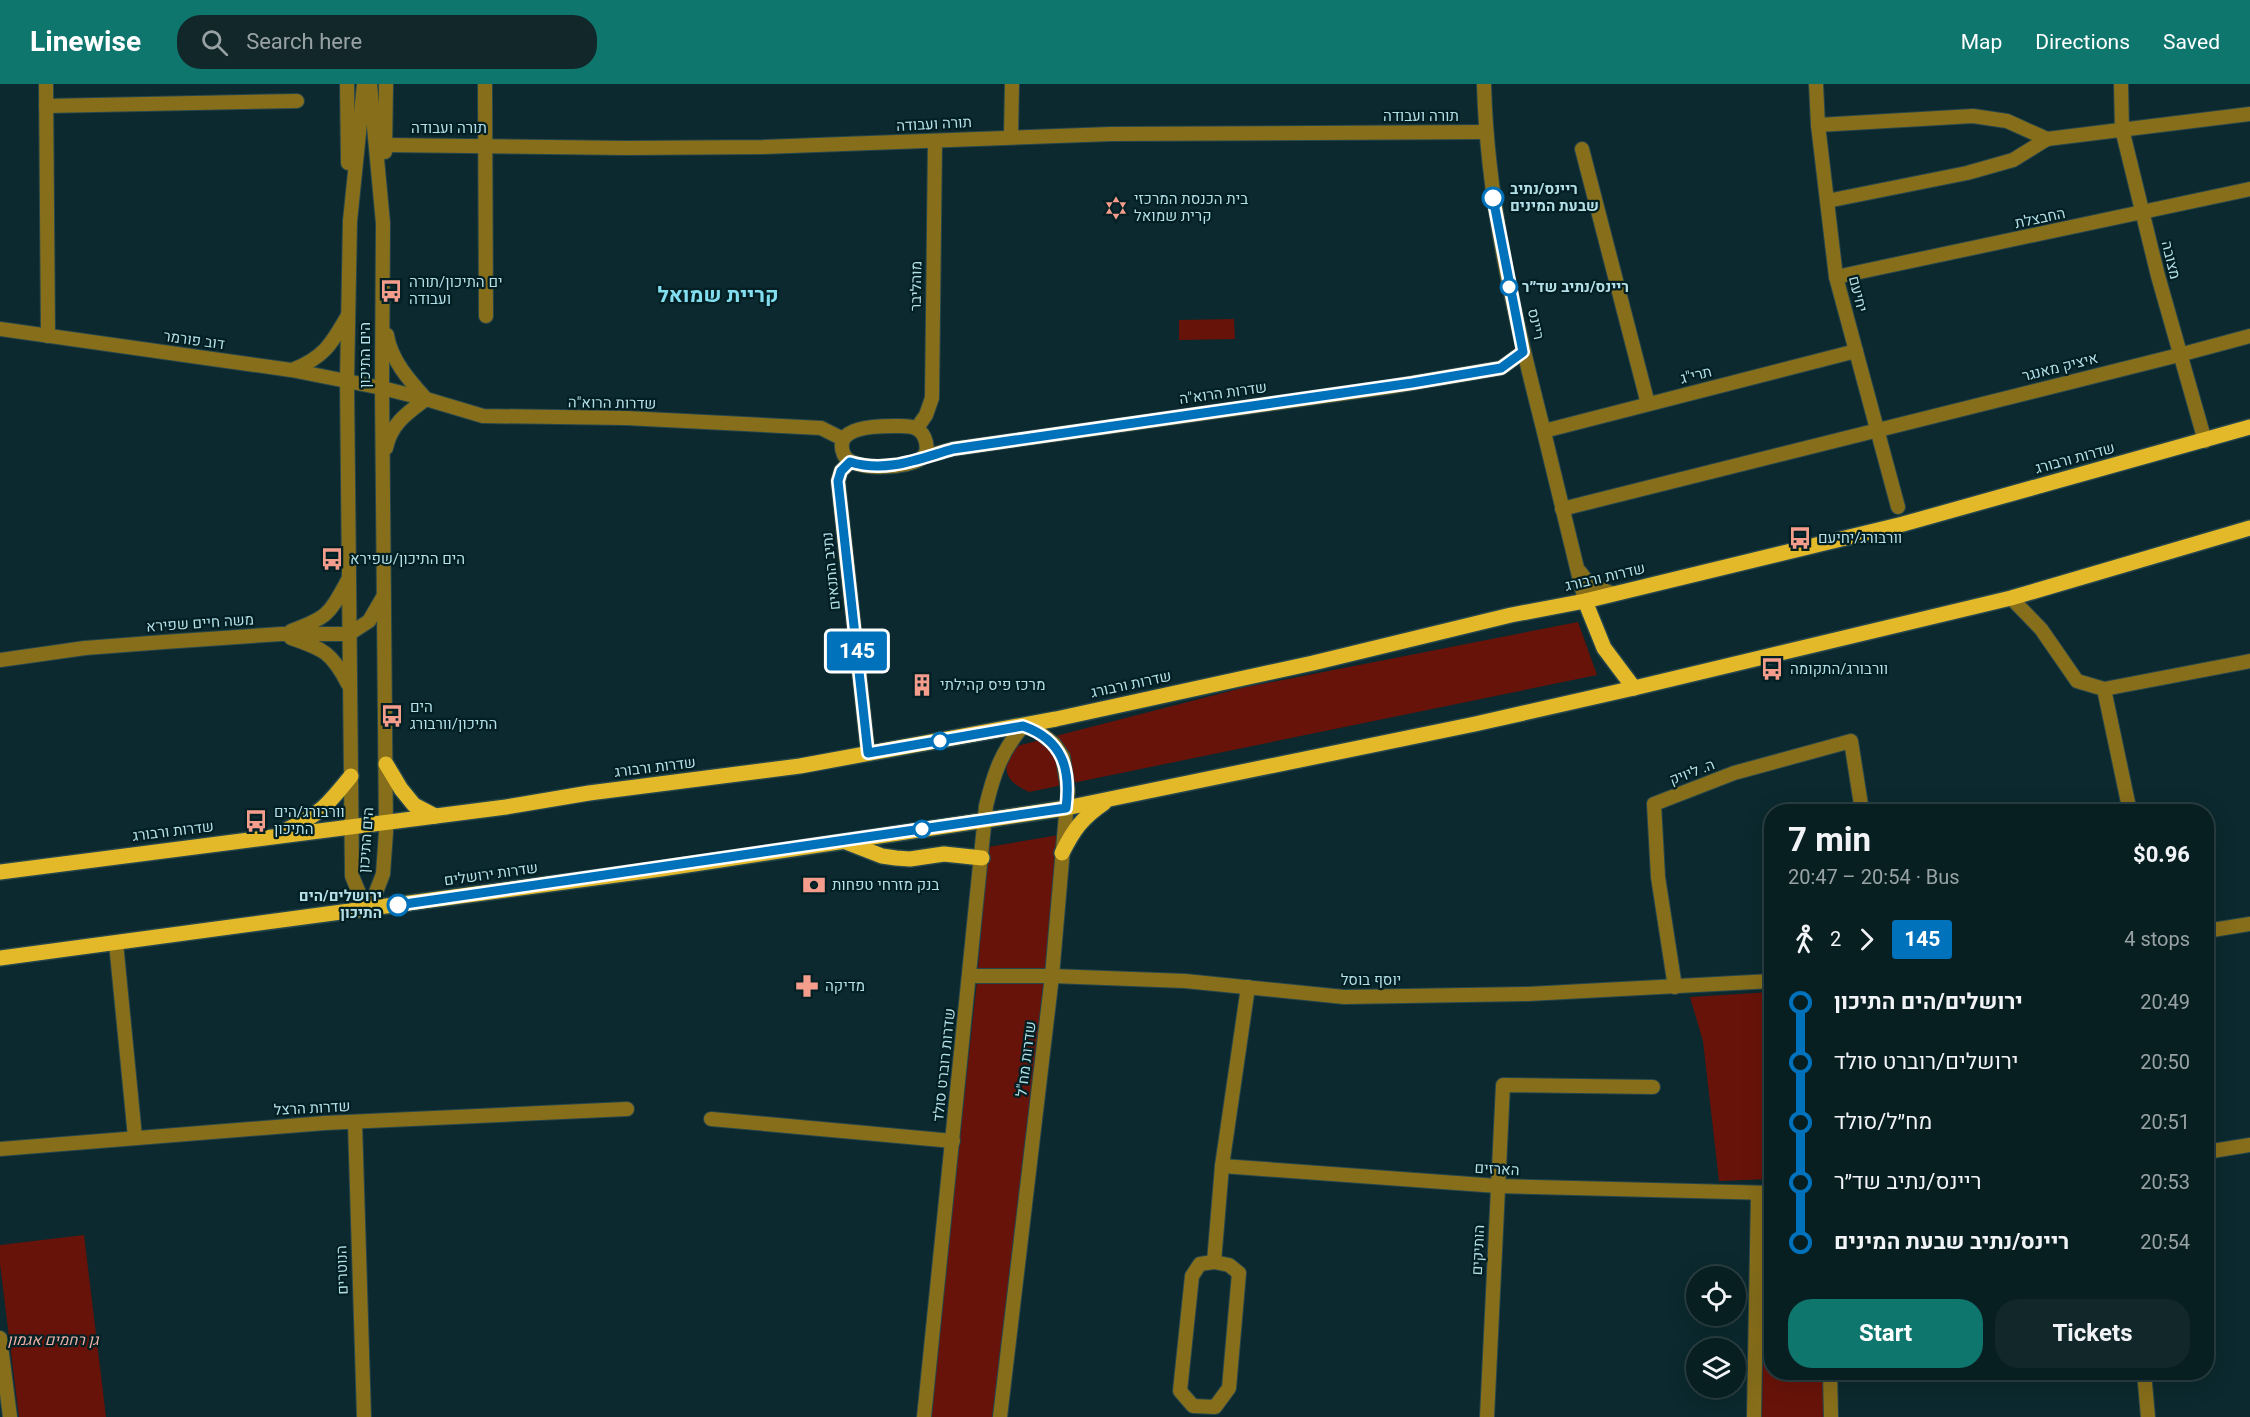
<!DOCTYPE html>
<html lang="en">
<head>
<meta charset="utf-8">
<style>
  body { margin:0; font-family:Georgia,Heebo,serif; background:#11272a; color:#f1f3f6; height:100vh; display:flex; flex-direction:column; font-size:22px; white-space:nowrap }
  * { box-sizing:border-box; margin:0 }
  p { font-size:20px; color:#98a2a5 }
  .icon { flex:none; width:33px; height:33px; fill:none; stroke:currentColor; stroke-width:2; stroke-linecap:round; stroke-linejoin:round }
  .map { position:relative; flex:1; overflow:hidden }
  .side { position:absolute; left:1764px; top:720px; width:450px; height:576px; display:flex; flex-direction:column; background:#081f22; border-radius:24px; box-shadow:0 6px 24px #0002,0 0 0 2px #293d40 }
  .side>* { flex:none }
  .badge { padding:0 12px; border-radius:4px; font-size:21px; line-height:39px }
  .buttons { position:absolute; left:1686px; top:1182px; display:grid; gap:12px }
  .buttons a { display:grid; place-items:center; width:60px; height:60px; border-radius:50%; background:#081f22; box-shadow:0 6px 24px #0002,0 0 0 2px #293d40; font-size:30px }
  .map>.badge { position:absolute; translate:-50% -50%; box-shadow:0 0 0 3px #fff }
  .legs { display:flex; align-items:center; gap:9px; height:66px; padding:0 24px; font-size:20px }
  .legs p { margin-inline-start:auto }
  .head { display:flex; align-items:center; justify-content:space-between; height:102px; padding:0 24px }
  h1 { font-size:33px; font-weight:700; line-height:45px }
  .cta { display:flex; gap:12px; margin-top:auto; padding:12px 24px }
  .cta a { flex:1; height:69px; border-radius:24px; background:#0f766e; color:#fff; font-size:24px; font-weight:700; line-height:69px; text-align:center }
  .cta a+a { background:#11272a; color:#f1f3f6 }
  ul { padding:0 24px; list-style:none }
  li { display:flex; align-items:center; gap:21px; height:60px; font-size:22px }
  li i { display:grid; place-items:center; width:9px; height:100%; margin:0 8px; background:currentColor }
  li i::after { content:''; width:15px; height:15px; margin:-8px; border:4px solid; border-radius:50%; background:#081f22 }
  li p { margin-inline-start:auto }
  li:first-child i { background:linear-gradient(#0000 50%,currentColor 0) }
  li:last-child i { background:linear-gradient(currentColor 50%,#0000 0) }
  header { display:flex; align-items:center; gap:36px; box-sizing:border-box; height:84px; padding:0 30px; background:#0f766e; color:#fff }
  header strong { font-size:28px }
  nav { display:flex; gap:33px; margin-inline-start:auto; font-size:21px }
  .search { width:420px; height:54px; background:#11272a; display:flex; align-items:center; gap:15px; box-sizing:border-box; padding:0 21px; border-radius:24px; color:#98a2a5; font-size:22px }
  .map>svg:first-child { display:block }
  .green { fill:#681309 }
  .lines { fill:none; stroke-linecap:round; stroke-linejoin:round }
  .minor-casing { stroke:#26464c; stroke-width:16 }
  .major-casing { stroke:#26464c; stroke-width:18 }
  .minor { stroke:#876e1b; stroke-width:14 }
  .major { stroke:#e3b92a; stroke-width:15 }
  .line-1-casing { stroke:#fff; stroke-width:14 }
  .line-1 { stroke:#0072bc; stroke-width:9 }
  .stop-1-dot { fill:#fff; stroke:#0072bc; stroke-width:3 }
  .labels { text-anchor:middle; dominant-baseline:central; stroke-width:4.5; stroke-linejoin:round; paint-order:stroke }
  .street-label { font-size:15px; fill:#b4dfe7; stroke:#021f24 }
  .stop-label { font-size:15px; font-weight:bold; fill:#b4dfe7; stroke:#021f24; text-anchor:start }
  .poi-label { font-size:15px; fill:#b4dfe7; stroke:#021f24; text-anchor:start }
  .park-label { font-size:15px; font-style:italic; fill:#efafa3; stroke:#021f24 }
  .district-label { font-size:21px; font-weight:bold; fill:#82deef; stroke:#021f24 }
</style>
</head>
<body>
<header>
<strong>Linewise</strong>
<div class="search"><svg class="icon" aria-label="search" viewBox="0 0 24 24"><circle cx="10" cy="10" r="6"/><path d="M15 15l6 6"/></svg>Search here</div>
<nav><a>Map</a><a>Directions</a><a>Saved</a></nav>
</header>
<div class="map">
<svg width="2250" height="1333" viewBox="0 0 2250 1333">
  <rect width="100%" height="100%" fill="#0b292e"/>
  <g class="green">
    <path d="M 1234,235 L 1235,255 L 1179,256 L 1179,236 Z"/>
    <path d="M 1578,538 L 1597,591 L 1029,708 C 1005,697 1001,686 1013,663 L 1242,604 Z"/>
    <path d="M 1059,751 L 1047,887 L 978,885 L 988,763 Z"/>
    <path d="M 977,897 L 1046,897 L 1001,1333 L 929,1333 Z"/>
    <path d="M 1771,908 L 1771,1095 L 1719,1097 L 1703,957 L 1690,913 Z"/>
    <path d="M 1765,1116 L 1771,1116 L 1772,1288 L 1823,1289 L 1824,1333 L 1762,1333 Z"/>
    <path d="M 84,1151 L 106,1333 L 19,1333 L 0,1180 L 0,1161 Z"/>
  </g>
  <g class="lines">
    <g class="minor-casing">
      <g id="minor">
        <path d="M 46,0 L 48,252"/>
        <path d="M 347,0 L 348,79"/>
        <path d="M 364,0 L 350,137 L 347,297 L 352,792 L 362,816 L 369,826"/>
        <path d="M 485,0 L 486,232"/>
        <path d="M 1484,0 C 1487,117 1514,231 1543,344 C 1557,402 1571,459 1585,517"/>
        <path d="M 1816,0 L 1818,41 L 1836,193 L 1898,423"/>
        <path d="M 2121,0 L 2122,45 L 2158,192 L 2205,357"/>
        <path d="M 46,22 L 297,17"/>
        <path d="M 1818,41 L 1973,32 L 2007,37 L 2047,55 L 2250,30"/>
        <path d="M 1011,52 L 1012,0"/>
        <path d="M 385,61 L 626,64 L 763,63 L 1111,50 L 1485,48"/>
        <path d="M 1582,65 L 1648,320"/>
        <path d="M 385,68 L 386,0"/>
        <path d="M 1827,117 L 1967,89 L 2013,76 L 2047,55"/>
        <path d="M 1836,193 L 2250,105"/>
        <path d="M 0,245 L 291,286 L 382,304 L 426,315 L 483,332 L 626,334 L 821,344 L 843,355"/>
        <path d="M 292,286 C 323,274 331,261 347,233"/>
        <path d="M 894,342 C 901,342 911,341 917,345 C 926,350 930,366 923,373 C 910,385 852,388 844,371 C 831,342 878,342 894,342 Z"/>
        <path d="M 917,344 L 926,331 L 932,314 L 935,57"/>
        <path d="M 1544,347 L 1856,267"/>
        <path d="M 386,364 C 391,340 407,329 426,315 C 409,296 391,276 387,251"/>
        <path d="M 923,373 L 953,365 L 1389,303 L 1501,284 L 1523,268"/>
        <path d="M 850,378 L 841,387 L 838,397 L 868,669"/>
        <path d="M 1562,425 L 2179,271 L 2250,252"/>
        <path d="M 1580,488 L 1590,501 L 1614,510"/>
        <path d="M 2011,514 L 2041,545 L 2077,597 L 2104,605 L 2130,728"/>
        <path d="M 291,547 C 329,533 329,530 348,496"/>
        <path d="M 291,554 C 324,565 332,569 348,600"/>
        <path d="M 0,576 L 85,564 L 164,558 L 281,550 L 349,550 L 369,537 L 383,513"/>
        <path d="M 2104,605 L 2250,577"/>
        <path d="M 369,826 L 383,790 L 386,748 L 382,304 L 383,139 L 370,0"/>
        <path d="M 2206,847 L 2250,840"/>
        <path d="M 116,859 L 135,1053"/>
        <path d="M 970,892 L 1052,892 L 1185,897 L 1344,913 L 1528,910 L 1772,897"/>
        <path d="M 1675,903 L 1658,793 L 1654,720 L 1734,689 L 1851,657 L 1862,727"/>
        <path d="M 711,1035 L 953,1057"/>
        <path d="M 355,1039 L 364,1333"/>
        <path d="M 0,1065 L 325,1039 L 627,1025"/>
        <path d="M 2206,1068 L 2250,1061"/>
        <path d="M 1222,1082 L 1498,1102 L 1772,1109"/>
        <path d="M 1214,1178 L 1229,1181 L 1239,1189 L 1229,1304 L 1215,1323 L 1193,1322 L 1180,1307 L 1192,1192 L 1200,1180 Z"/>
        <path d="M 1214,1178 L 1222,1082 L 1248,903"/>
        <path d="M 0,1254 L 10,1333"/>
        <path d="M 1830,1288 L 1831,1333"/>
        <path d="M 2144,1288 L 2148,1333"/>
        <path d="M 924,1333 L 986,722 C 994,689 1001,668 1023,642 L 1038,647 L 1054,660 L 1063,673 L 1068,707 L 1052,892 L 1000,1333"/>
        <path d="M 1487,1333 L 1503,1001 L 1653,1003"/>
        <path d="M 1754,1333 L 1758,1110"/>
      </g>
    </g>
    <g class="major-casing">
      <g id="major">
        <path d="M 1585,517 L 1604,564 L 1634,604"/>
        <path d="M 386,680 L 401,705 L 414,721 L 435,732"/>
        <path d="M 288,745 C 321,730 329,719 351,692"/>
        <path d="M 846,758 L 882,772 L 896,774 L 910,775 L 944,770 L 982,774"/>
        <path d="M 1062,769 C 1074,745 1082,734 1104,719"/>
        <path d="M 0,788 L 506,723 L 589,709 L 800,682 L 1056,635 L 1313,579 L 1511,531 L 1585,517 L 1903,440 L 2250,343"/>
        <path d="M 0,874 L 661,785 L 1066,724 L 1475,640 L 1634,604 L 2011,514 L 2250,444"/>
      </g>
    </g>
    <use href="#minor" class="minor"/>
    <use href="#major" class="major"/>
  </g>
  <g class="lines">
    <g class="line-1-casing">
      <path id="line-1" d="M 398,821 L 1066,724 C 1071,685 1063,656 1023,642 L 868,669 L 838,397 L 841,387 L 850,378 C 887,389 918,375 953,365 L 1412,299 L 1501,284 L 1523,268 L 1493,114"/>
    </g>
    <use href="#line-1" class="line-1"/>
  </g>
  <defs>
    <g id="synagogue-bare" transform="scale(1.8)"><path d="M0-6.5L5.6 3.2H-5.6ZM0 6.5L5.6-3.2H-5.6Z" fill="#f59d8d" stroke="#021f24" stroke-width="2.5" paint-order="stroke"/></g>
    <g id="bus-bare" transform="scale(1.8)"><path d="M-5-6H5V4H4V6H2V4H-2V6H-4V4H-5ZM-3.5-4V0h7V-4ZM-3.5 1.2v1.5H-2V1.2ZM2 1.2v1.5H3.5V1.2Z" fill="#f59d8d" stroke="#021f24" stroke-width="2.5" paint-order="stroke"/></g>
    <g id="building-bare" transform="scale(1.8)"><path d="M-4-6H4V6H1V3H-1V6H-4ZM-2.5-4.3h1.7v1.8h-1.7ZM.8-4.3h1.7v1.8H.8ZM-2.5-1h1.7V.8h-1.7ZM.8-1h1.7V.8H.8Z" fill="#f59d8d" stroke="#021f24" stroke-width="2.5" paint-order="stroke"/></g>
    <g id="bank-bare" transform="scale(1.8)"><path d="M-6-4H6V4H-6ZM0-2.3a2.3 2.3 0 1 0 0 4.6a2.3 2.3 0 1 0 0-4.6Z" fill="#f59d8d" stroke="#021f24" stroke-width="2.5" paint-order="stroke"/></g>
    <g id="pharmacy-bare" transform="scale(1.8)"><path d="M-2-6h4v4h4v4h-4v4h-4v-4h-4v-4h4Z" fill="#f59d8d" stroke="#021f24" stroke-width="2.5" paint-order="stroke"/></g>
  </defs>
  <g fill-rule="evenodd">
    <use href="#synagogue-bare" x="1116" y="124"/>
    <use href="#bus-bare" x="391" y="207"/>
    <use href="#bus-bare" x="1800" y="454"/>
    <use href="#bus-bare" x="332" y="475"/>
    <use href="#bus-bare" x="1772" y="585"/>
    <use href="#building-bare" x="922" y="601"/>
    <use href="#bus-bare" x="392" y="632"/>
    <use href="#bus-bare" x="256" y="737"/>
    <use href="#bank-bare" x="814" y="801"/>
    <use href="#pharmacy-bare" x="807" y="902"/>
  </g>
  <g class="stop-1-dot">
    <circle cx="1493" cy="114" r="10"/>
    <circle cx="1509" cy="203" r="8"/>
    <circle cx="940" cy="657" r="8"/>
    <circle cx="922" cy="745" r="8"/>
    <circle cx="398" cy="821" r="10"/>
  </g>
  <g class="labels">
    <g class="street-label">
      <text x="1421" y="32">תורה ועבודה</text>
      <text transform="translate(934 40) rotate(-3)">תורה ועבודה</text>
      <text x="449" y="44">תורה ועבודה</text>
      <text transform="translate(2040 134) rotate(-12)">החבצלת</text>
      <text transform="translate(2171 176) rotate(76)">מצובה</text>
      <text transform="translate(916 202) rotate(-89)">מוהליבר</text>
      <text transform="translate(1858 210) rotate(76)">יחיעם</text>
      <text transform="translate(1536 240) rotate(78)">ריינס</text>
      <text transform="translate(194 256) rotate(8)">דוב פורמר</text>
      <text transform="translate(365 271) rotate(-90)">הים התיכון</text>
      <text transform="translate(2060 283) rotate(-14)">איציק מאנגר</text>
      <text transform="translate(1696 291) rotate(-14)">תרי"ג</text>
      <text transform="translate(1223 309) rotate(-8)">שדרות הרוא"ה</text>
      <text transform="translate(612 319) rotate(1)">שדרות הרוא"ה</text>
      <text transform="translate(2075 374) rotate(-15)">שדרות ורבורג</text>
      <text transform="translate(831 487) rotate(-96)">נתיב התנאים</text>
      <text transform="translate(1605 493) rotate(-13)">שדרות ורבורג</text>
      <text transform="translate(200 539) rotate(-4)">משה חיים שפירא</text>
      <text transform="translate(1131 600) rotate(-12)">שדרות ורבורג</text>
      <text transform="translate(655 683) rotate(-7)">שדרות ורבורג</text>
      <text transform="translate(1692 688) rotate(-21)">ה. ליויק</text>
      <text transform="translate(173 747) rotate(-7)">שדרות ורבורג</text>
      <text transform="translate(366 756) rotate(-86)">הים התיכון</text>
      <text transform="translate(491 790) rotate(-8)">שדרות ירושלים</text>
      <text x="1371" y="896">יוסף בוסל</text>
      <text transform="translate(1026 975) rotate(-83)">שדרות מח"ל</text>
      <text transform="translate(944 981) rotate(-84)">שדרות רוברט סולד</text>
      <text transform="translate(312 1024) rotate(-3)">שדרות הרצל</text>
      <text transform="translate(1497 1085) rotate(3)">הארזים</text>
      <text transform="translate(1478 1166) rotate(-87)">הותיקים</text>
      <text transform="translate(342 1186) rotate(-92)">הנוטרים</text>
    </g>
    <g class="stop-label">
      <text x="1510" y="105">ריינס/נתיב<tspan x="1510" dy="17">שבעת המינים</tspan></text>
      <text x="1522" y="203">ריינס/נתיב שד״ר</text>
      <text x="382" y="812" text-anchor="end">ירושלים/הים<tspan x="382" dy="17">התיכון</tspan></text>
    </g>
    <g class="poi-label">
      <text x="1134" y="115">בית הכנסת המרכזי<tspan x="1134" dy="17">קרית שמואל</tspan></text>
      <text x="409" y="198">ים התיכון/תורה<tspan x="409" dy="17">ועבודה</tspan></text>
      <text x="1818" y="454">וורבורג/יחיעם</text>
      <text x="350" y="475">הים התיכון/שפירא</text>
      <text x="1790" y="585">וורבורג/התקומה</text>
      <text x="940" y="601">מרכז פיס קהילתי</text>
      <text x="410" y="623">הים<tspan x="410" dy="17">התיכון/וורבורג</tspan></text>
      <text x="274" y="728">וורבורג/הים<tspan x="274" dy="17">התיכון</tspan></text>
      <text x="832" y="801">בנק מזרחי טפחות</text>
      <text x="825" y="902">מדיקה</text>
    </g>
    <g class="park-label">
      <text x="53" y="1256">גן רחמים אגמון</text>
    </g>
    <g class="district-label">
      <text x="718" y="211">קריית שמואל</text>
    </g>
  </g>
</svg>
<div class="buttons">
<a><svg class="icon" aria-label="locate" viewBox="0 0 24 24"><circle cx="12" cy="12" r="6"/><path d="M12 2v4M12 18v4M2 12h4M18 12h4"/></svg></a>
<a><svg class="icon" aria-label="layers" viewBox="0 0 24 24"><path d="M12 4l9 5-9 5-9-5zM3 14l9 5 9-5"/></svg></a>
</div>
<b class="badge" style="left:857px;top:567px;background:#0072bc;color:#fff">145</b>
<section class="side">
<div class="head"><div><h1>7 min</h1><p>20:47 – 20:54 · Bus</p></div><b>$0.96</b></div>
<div class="legs"><svg class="icon" aria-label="walk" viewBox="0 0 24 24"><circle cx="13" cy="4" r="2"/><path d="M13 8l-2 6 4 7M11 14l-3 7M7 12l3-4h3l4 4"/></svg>2<svg class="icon" aria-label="forward" viewBox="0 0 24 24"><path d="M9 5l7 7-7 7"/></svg><b class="badge" style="background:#0072bc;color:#fff">145</b><p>4 stops</p></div>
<ul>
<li><i style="color:#0072bc"></i><b>ירושלים/הים התיכון</b><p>20:49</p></li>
<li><i style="color:#0072bc"></i><span>ירושלים/רוברט סולד</span><p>20:50</p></li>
<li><i style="color:#0072bc"></i><span>מח״ל/סולד</span><p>20:51</p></li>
<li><i style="color:#0072bc"></i><span>ריינס/נתיב שד״ר</span><p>20:53</p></li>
<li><i style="color:#0072bc"></i><b>ריינס/נתיב שבעת המינים</b><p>20:54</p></li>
</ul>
<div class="cta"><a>Start</a><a>Tickets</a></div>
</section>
</div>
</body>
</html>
